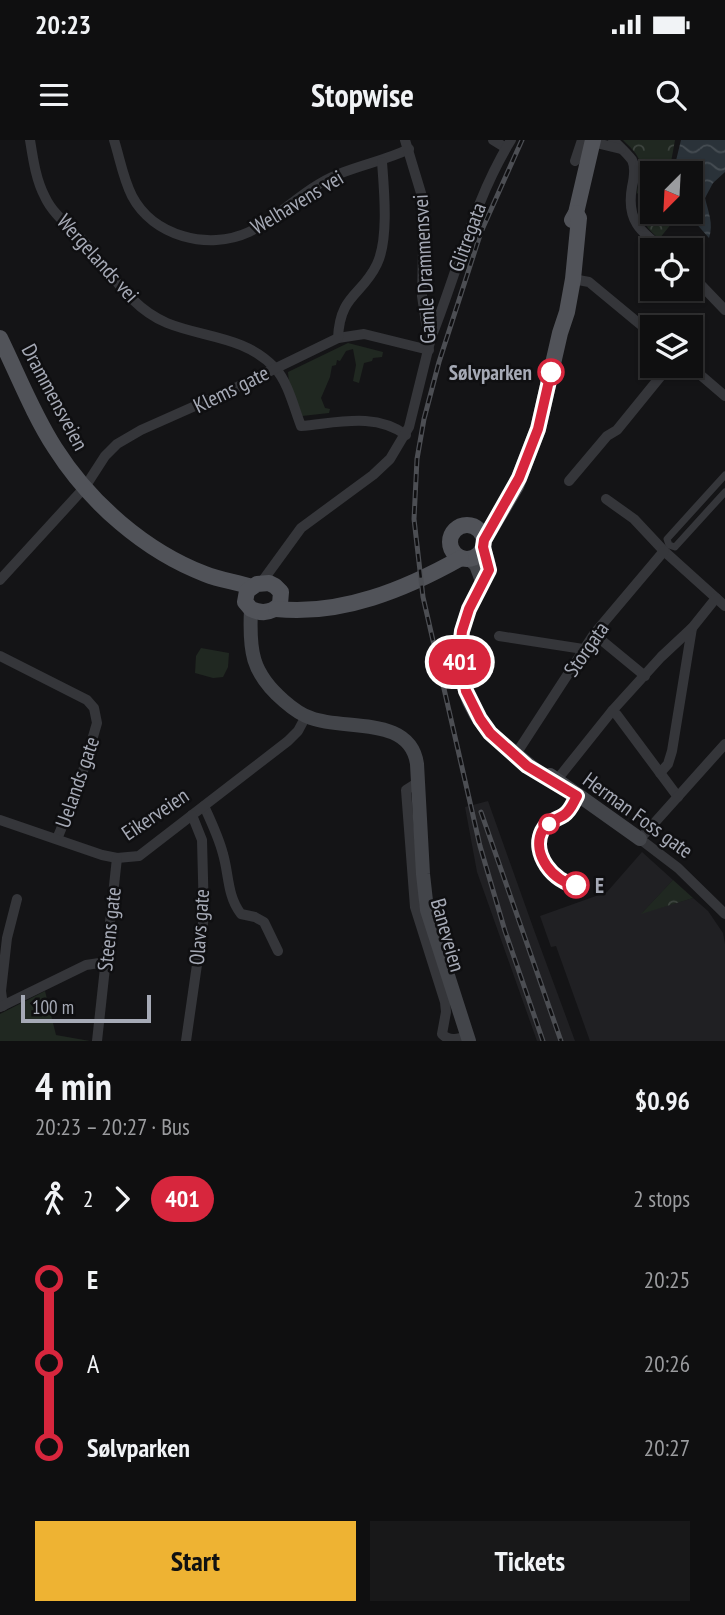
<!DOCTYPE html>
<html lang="en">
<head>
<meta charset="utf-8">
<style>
  body { margin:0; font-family:"PT Sans Narrow",sans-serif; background:#181819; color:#f1f3f6; height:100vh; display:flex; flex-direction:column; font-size:26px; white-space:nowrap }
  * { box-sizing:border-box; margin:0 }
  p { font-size:23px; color:#9b9c9f }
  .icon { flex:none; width:38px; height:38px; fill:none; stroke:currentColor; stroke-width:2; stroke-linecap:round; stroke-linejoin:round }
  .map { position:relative; height:901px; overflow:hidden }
  .panel { display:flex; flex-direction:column; background:#0f0f10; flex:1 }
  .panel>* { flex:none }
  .badge { padding:0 14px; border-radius:23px; font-size:24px; line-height:46px }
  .needle { width:46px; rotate:204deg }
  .controls { position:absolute; left:640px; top:21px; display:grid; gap:14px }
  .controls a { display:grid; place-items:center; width:63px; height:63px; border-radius:0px; background:#0f0f10; box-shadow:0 2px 5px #0004,0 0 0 2px #2f2f30; font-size:35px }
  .scale { position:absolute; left:21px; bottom:18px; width:130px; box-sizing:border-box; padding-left:7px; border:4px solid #a6aab6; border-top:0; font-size:19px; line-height:24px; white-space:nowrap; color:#a6aab6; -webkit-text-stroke:5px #0f0f11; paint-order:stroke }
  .map>.badge { position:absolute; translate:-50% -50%; box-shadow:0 0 0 4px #fff }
  .legs { display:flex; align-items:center; gap:10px; height:77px; padding:0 35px; font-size:23px }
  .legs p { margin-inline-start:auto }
  .head { display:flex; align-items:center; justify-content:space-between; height:119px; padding:0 35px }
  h1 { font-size:38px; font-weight:700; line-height:52px }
  .primary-button { display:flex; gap:14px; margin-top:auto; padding:14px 35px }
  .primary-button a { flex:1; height:80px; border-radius:0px; background:#eeb333; color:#111; font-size:28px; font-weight:700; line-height:80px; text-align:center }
  .primary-button a+a { background:#181819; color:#f1f3f6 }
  ul { padding:0 35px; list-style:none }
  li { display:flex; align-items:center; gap:24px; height:84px; font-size:26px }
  li i { display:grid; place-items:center; width:10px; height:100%; margin:0 9px; background:currentColor }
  li i::after { content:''; width:18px; height:18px; margin:-9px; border:5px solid; border-radius:50%; background:#0f0f10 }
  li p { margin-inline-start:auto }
  li:first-child i { background:linear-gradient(#0000 50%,currentColor 0) }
  li:last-child i { background:linear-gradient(currentColor 50%,#0000 0) }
  .status { display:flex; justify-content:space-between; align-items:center; height:49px; padding:0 35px; background:#0f0f10; direction:ltr }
  .status svg { height:19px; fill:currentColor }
  header { display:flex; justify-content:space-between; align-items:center; height:91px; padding:0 35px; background:#0f0f10; font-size:32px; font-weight:700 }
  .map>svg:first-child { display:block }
  .built { fill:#202023 }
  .grass { fill:#202821 }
  .forest { fill:url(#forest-crowns) }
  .water { fill:url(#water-waves) }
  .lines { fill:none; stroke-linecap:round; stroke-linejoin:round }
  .pedestrian { stroke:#35363a; stroke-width:7 }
  .minor { stroke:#35363a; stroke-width:10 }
  .secondary { stroke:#43454a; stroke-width:14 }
  .primary { stroke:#515359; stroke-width:16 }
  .rail-casing { stroke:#4c4e53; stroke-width:5 }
  .rail { stroke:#0f0f11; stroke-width:2.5; stroke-dasharray:8; stroke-linecap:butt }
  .line-1-casing { stroke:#fff; stroke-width:16 }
  .line-1 { stroke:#d7263d; stroke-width:10 }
  .stop-1-dot { fill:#fff; stroke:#d7263d; stroke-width:3.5 }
  .labels { text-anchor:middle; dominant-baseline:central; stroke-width:5; stroke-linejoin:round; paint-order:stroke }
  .street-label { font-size:21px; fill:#a6aab6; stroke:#0f0f11 }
  .stop-label { font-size:21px; font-weight:bold; fill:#a6aab6; stroke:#0f0f11; text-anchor:end }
</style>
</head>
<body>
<div class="status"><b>20:23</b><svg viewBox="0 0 49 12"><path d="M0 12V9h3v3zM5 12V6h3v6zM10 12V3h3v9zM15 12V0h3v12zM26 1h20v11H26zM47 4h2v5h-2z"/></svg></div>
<header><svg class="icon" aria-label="menu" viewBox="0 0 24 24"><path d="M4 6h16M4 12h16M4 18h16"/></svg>Stopwise<svg class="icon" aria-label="search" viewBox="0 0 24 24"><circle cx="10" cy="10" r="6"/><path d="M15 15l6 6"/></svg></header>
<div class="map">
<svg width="725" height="901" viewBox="0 0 725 901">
  <defs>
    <pattern id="forest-crowns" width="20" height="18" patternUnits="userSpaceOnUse" patternTransform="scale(1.75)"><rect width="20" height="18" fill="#202821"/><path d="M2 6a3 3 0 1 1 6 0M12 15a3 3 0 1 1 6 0" fill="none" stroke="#3d443f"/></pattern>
    <pattern id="water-waves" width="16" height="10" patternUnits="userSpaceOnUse" patternTransform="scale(1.75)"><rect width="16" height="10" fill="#2a3239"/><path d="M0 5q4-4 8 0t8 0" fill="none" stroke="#464d53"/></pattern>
  </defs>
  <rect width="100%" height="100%" fill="#141416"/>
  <g class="built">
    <path d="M 488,661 L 534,790 L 575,901 L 537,901 L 477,732 L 465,667 Z"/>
    <path d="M 642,712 L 673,740 L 642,773 L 693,758 L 708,771 L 723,793 L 725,804 L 725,901 L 590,901 L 556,806 L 551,807 L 540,776 L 607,752 Z"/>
  </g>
  <g class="grass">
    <path d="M 348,203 L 383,212 L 382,217 L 373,218 L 372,221 L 364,223 L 359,243 L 353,241 L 356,225 L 353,209 L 346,211 L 340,221 L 337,220 L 336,225 L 332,226 L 330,237 L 321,258 L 325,268 L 330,269 L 329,273 L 302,276 L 289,242 L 288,232 Z"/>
    <path d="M 201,508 L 229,513 L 228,527 L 223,537 L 213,538 L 195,533 L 196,516 Z"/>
    <path d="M 45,851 L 56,895 L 90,901 L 0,901 L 0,874 Z"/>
  </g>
  <g class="forest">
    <path d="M 623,0 L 675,0 L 669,33 L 653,33 L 653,72 L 681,72 L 659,99 C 642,83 641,80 642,57 L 637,53 C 641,23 646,22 623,0 Z"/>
    <path d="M 673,740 L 693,758 L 641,774 Z"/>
  </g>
  <path class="water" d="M 681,0 L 725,0 L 725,32 L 713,43 L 705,58 C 708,71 714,84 709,98 L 686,72 L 691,72 L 691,33 L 673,33 Z"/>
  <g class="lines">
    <path class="pedestrian" d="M 725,335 L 667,399 L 669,405 L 675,407 L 725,352"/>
    <g class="minor">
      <path d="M 30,0 C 33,19 36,40 45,57 C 53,75 74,90 87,105 C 112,134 131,168 167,183 C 204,198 245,196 275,228 C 288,242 294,268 301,286 C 337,283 375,272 406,295"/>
      <path d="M 114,0 C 120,19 123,38 132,56 C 153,96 208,111 249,92 C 274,80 295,58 319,44 C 347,27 380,23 409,9"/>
      <path d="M 493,0 L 506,8"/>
      <path d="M 613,0 C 619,6 627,13 632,20 C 636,28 634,38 632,47 C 626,80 640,92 665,110"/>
      <path d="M 592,2 L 621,9"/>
      <path d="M 575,21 L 582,0"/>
      <path d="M 691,131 L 701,145 L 725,170"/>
      <path d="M 573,139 L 589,142 L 653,195"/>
      <path d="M 338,198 L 364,194 L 429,210"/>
      <path d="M 431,198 C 458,131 473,62 511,0"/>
      <path d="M 690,226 L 725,256"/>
      <path d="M 569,341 L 607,296 L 617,290 L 669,226"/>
      <path d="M 606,359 L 634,379 L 664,411 L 725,466"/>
      <path d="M 0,440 L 85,347 L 105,316 L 117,304 L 141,290 L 231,250 L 338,198 C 340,154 362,156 377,124 C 389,99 384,49 382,22"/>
      <path d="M 261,443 L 301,388 L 373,335 L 390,319 L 409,287 L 431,198 L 426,183 L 422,156 L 424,63 L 405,0"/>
      <path d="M 594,494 L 645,536"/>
      <path d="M 499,496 L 583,509"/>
      <path d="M 0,516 L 87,560 L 94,568 L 97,583 L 79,645 L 57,699"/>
      <path d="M 612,571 L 617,575 L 678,657"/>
      <path d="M 725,604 L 640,699 L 678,728 L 725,774"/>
      <path d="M 516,614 L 594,494 L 664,411"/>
      <path d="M 660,633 L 668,624 L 672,611 L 692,488"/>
      <path d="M 556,641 L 612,571 L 661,517 L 692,488 L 716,458"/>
      <path d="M 417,643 L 406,650 L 415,767 L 445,862 L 446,872 L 442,894 C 448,901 458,899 467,897"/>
      <path d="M 204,666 C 211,681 219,698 223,714 C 229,734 227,756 241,774 L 255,777 L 264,782 L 278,811"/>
      <path d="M 0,680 L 102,715 L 117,718 L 139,716 L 288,601 L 298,591 L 306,576"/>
      <path d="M 3,866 L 1,851 L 7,798 L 17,759"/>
      <path d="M 0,867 L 86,825 L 106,822"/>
      <path d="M 97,901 L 117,718"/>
      <path d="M 186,901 L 204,776 L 202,700 L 192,675"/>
    </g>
    <g class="secondary">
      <path d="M 483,407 C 486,414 489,421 489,428 C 489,434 468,470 464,482 C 453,516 461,557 483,585 C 493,597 505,604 516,614 C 530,626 538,633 556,641"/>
      <path d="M 469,419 L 476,425 L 482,441"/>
      <path d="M 251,469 C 249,510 251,533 284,561 C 292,568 301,575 311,578 C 345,591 410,575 417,624 L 423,734 L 427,770 L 469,901"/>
      <path d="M 550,635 L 640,699"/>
    </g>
    <g class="primary">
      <path d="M 572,80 L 576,73 L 593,0"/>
      <path d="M 0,198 C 18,235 33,274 55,308 C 90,363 145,411 205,434 C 220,440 236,442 252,447"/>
      <circle cx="467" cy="402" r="17"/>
      <path d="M 484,400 L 516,346 L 538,289 L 560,193 L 567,172 L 573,139 L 579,78 L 576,73"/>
      <path d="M 269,443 L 275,446 L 281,452 L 280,464 C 272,473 262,474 251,469 L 245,462 L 247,451 L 257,444 Z"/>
      <path d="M 276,469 C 341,476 406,449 461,418"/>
    </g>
    <g class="rail-casing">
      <g id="rail">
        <path d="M 522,0 L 481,92 L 439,222 L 424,279 L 417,319 L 414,379 L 423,457 L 480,706 L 505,791 L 543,901"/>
        <path d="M 481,672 L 561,901"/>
      </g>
    </g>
    <use href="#rail" class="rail"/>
  </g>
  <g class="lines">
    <g class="line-1-casing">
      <path id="line-1" d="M 551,232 L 538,289 L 519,338 L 484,400 L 483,407 L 489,430 L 469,469 L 462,491 L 459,516 L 466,551 L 480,579 L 490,593 L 527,626 L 577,656 C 573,663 571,670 564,675 C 556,680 547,681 542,691 C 531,714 554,743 576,745"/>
    </g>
    <use href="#line-1" class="line-1"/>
  </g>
  <g class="stop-1-dot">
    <circle cx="551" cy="232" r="12"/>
    <circle cx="549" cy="684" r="9"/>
    <circle cx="576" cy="745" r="12"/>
  </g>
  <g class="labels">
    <g class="street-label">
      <text transform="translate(297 62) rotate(-31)">Welhavens vei</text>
      <text transform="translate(467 97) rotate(-70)">Glitregata</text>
      <text transform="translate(98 118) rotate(48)">Wergelands vei</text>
      <text transform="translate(424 129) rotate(-93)">Gamle Drammensvei</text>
      <text transform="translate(231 249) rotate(-26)">Klems gate</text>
      <text transform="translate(55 257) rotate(62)">Drammensveien</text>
      <text transform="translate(586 509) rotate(-55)">Storgata</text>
      <text transform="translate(77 642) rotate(-71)">Uelands gate</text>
      <text transform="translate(155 674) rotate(-34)">Eikerveien</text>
      <text transform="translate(638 675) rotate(36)">Herman Foss gate</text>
      <text transform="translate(199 787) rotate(-86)">Olavs gate</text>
      <text transform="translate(109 789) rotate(-84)">Steens gate</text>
      <text transform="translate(448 795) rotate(74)">Baneveien</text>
    </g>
    <g class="stop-label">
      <text x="532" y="232">Sølvparken</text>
      <text x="595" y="745" text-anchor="start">E</text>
    </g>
  </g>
</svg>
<div class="controls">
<a><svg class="needle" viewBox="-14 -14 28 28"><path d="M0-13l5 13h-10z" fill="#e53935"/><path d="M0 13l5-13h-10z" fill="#9b9c9f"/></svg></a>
<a><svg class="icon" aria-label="locate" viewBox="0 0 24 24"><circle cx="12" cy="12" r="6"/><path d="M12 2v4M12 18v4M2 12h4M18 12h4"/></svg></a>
<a><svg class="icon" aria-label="layers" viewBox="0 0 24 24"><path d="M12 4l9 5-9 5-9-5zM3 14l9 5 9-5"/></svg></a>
</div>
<div class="scale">100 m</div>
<b class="badge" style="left:460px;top:522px;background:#d7263d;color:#fff">401</b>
</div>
<section class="panel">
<div class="head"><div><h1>4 min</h1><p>20:23 – 20:27 · Bus</p></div><b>$0.96</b></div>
<div class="legs"><svg class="icon" aria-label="walk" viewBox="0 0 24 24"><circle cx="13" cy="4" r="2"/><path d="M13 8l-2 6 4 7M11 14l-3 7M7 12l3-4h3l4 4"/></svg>2<svg class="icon" aria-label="forward" viewBox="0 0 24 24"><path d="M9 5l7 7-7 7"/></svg><b class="badge" style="background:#d7263d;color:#fff">401</b><p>2 stops</p></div>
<ul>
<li><i style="color:#d7263d"></i><b>E</b><p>20:25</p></li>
<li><i style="color:#d7263d"></i><span>A</span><p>20:26</p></li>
<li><i style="color:#d7263d"></i><b>Sølvparken</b><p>20:27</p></li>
</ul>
<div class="primary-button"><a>Start</a><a>Tickets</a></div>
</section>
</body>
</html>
